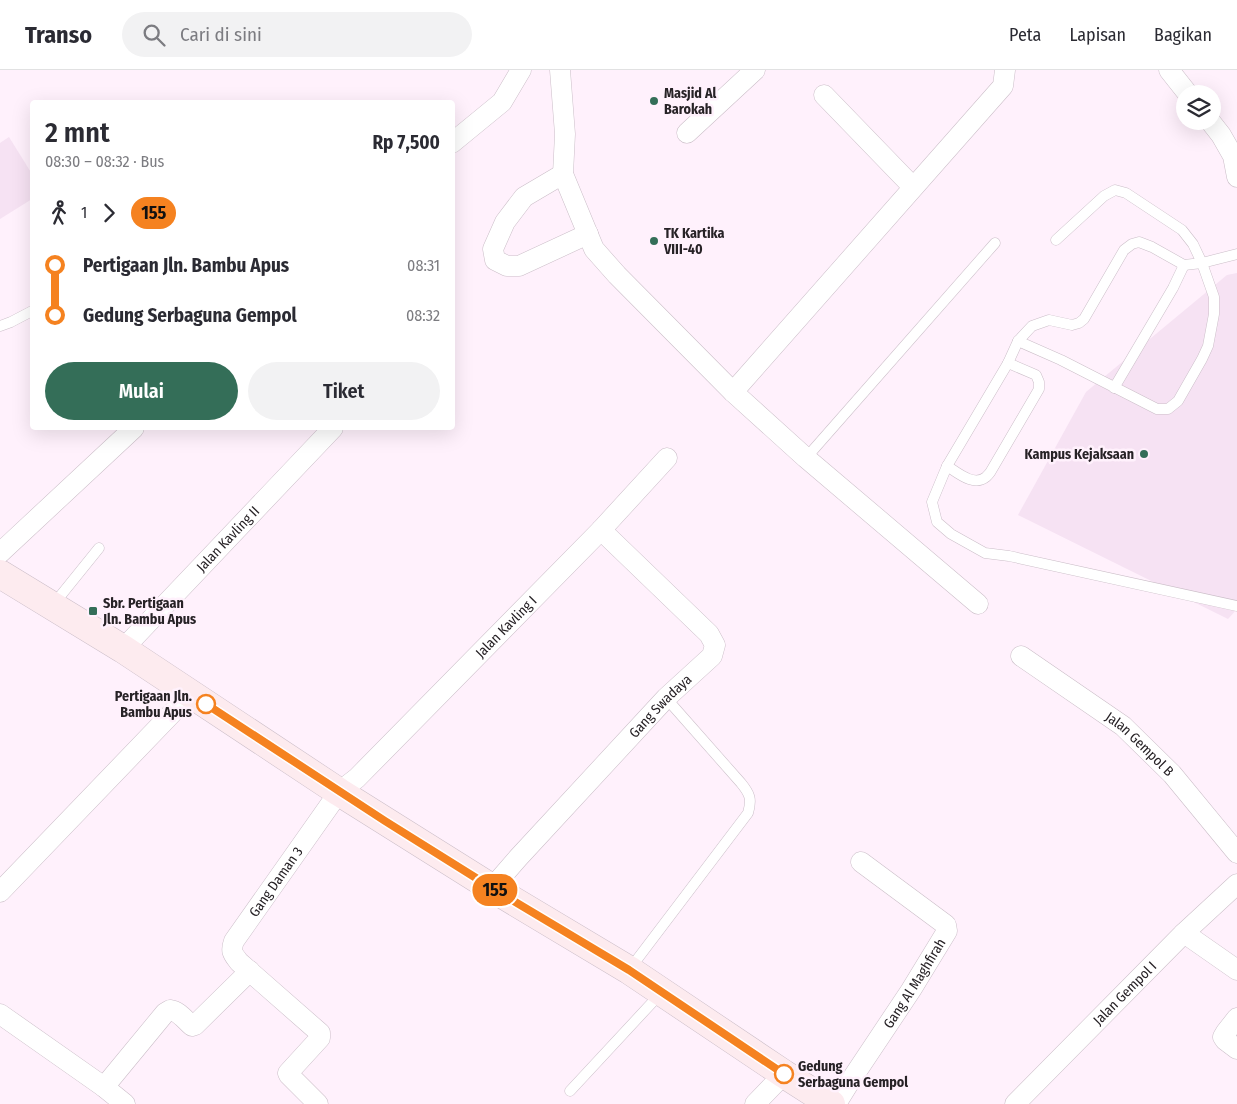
<!DOCTYPE html>
<html lang="id">
<head>
<meta charset="utf-8">
<style>
  body { margin:0; font-family:"Fira Sans Condensed",sans-serif; background:#f2f2f3; color:#2b2b33; height:100vh; display:flex; flex-direction:column; font-size:19px; white-space:nowrap }
  * { box-sizing:border-box; margin:0 }
  p { font-size:16px; color:#7c7c81 }
  .icon { flex:none; width:28px; height:28px; fill:none; stroke:currentColor; stroke-width:2; stroke-linecap:round; stroke-linejoin:round }
  .map { position:relative; flex:1; overflow:hidden }
  .panel { position:absolute; left:30px; top:30px; width:425px; height:330px; display:flex; flex-direction:column; background:#fff; border-radius:5px; box-shadow:0 5px 20px #0002 }
  .panel>* { flex:none }
  .badge { padding:0 10px; border-radius:16px; font-size:18px; line-height:32px }
  .buttons { position:absolute; left:1176px; top:15px; display:grid; gap:10px }
  .buttons a { display:grid; place-items:center; width:45px; height:45px; border-radius:50%; background:#fff; box-shadow:0 5px 20px #0002; font-size:25px }
  .map>.badge { position:absolute; translate:-50% -50%; box-shadow:0 0 0 2px #fff }
  .legs { display:flex; align-items:center; gap:8px; height:55px; padding:0 15px; font-size:16px }
  .legs p { margin-inline-start:auto }
  .summary { display:flex; align-items:center; justify-content:space-between; height:85px; padding:0 15px }
  h1 { font-size:28px; font-weight:600; line-height:38px }
  .action { display:flex; gap:10px; margin-top:auto; padding:10px 15px }
  .action a { flex:1; height:58px; border-radius:30px; background:#346e58; color:#fff; font-size:20px; font-weight:600; line-height:58px; text-align:center }
  .action a+a { background:#f2f2f3; color:#2b2b33 }
  ul { padding:0 15px; list-style:none }
  li { display:flex; align-items:center; gap:18px; height:50px; font-size:19px }
  li i { display:grid; place-items:center; width:8px; height:100%; margin:0 6px; background:currentColor }
  li i::after { content:''; width:12px; height:12px; margin:-6px; border:4px solid; border-radius:50%; background:#fff }
  li p { margin-inline-start:auto }
  li:first-child i { background:linear-gradient(#0000 50%,currentColor 0) }
  li:last-child i { background:linear-gradient(currentColor 50%,#0000 0) }
  header { display:flex; align-items:center; gap:30px; box-sizing:border-box; height:70px; padding:0 25px; background:#fff; border-bottom:1px solid #e1e1e2 }
  header strong { font-size:24px }
  nav { display:flex; gap:28px; margin-inline-start:auto; font-size:18px }
  .search { width:350px; height:45px; background:#f2f2f3; display:flex; align-items:center; gap:12px; box-sizing:border-box; padding:0 18px; border-radius:28px; color:#7c7c81; font-size:19px }
  .map>svg:first-child { display:block }
  .built { fill:#f6e2f3 }
  .lines { fill:none; stroke-linecap:round; stroke-linejoin:round }
  .lane-casing { stroke:#cbbec8; stroke-width:11 }
  .street-casing { stroke:#cbbec8; stroke-width:21 }
  .secondary-casing { stroke:#cbbec8; stroke-width:29 }
  .lane { stroke:#fff; stroke-width:10 }
  .street { stroke:#fff; stroke-width:20 }
  .secondary { stroke:#fdebef; stroke-width:28 }
  .line-1-casing { stroke:#fff; stroke-width:11 }
  .line-1 { stroke:#f58220; stroke-width:8 }
  .poi-dot { fill:#346e58; stroke:#fff1fc; stroke-width:2 }
  .stop-1-dot { fill:#fff; stroke:#f58220; stroke-width:2.5 }
  .labels { text-anchor:middle; dominant-baseline:central; stroke-width:5; stroke-linejoin:round; paint-order:stroke }
  .poi-label { font-size:14px; font-weight:bold; fill:#272226; stroke:#fff1fc; text-anchor:start }
  .street-label { font-size:14px; fill:#272226; stroke:#fff1fc }
  .stop-label { font-size:14px; font-weight:bold; fill:#272226; stroke:#fff1fc; text-anchor:end }
</style>
</head>
<body>
<header>
<strong>Transo</strong>
<div class="search"><svg class="icon" aria-label="search" viewBox="0 0 24 24"><circle cx="10" cy="10" r="6"/><path d="M15 15l6 6"/></svg>Cari di sini</div>
<nav><a>Peta</a><a>Lapisan</a><a>Bagikan</a></nav>
</header>
<div class="map">
<svg width="1237" height="1034" viewBox="0 0 1237 1034">
  <rect width="100%" height="100%" fill="#fff1fc"/>
  <g class="built">
    <path d="M 9,67 L 32,104 L 32,129 L 0,149 L 0,73 Z"/>
    <path d="M 1237,203 L 1237,539 L 1228,549 L 1018,445 L 1086,322 L 1227,205 Z"/>
  </g>
  <g class="lines">
    <g class="lane-casing">
      <g id="lane">
        <path d="M 1237,184 L 1202,193 L 1184,195 L 1152,177 L 1139,172 L 1132,174 L 1124,180 L 1084,249 L 1079,253 L 1072,255 L 1049,250 L 1032,256 L 1018,271 L 1008,293 L 947,396 L 932,432 L 937,452 L 951,464 L 985,483 L 1009,486 L 1237,536"/>
        <path d="M 0,256 L 11,252 L 32,241"/>
        <path d="M 1018,271 L 1061,290 L 1157,339 L 1168,339 L 1178,331 L 1202,289 L 1208,276 L 1214,244 L 1214,227 L 1202,193 L 1193,174 L 1182,160 L 1126,123 L 1115,120 L 1104,126 L 1056,170"/>
        <path d="M 1114,318 L 1173,218 L 1184,195"/>
        <path d="M 806,388 L 995,173"/>
        <path d="M 947,396 C 958,403 974,417 986,407 C 988,405 990,403 991,401 L 1039,319 L 1039,312 L 1036,305 L 1008,293"/>
        <path d="M 53,535 L 99,478"/>
        <path d="M 629,900 L 748,743 C 752,729 750,724 741,713 L 666,628"/>
        <path d="M 570,1021 L 661,923"/>
      </g>
    </g>
    <g class="street-casing">
      <g id="street">
        <path d="M 560,0 L 565,64 L 563,104 L 594,179 L 617,205 L 733,322 L 806,388 L 978,534"/>
        <path d="M 1169,0 L 1188,24"/>
        <path d="M 824,25 L 913,117"/>
        <path d="M 1210,51 L 1221,65 L 1233,86 L 1237,107"/>
        <path d="M 687,63 L 755,0"/>
        <path d="M 452,73 L 502,32 L 521,0"/>
        <path d="M 563,104 L 524,127 L 505,152 L 493,179 L 495,190 L 507,196 L 519,196 L 588,164"/>
        <path d="M 733,322 L 1003,16 L 1005,0"/>
        <path d="M 0,483 L 134,358"/>
        <path id="s1" d="M 123,579 L 333,358"/>
        <path id="s2" d="M 1021,586 L 1123,656 L 1172,704 L 1237,783"/>
        <path id="s3" d="M 492,818 L 518,788 L 666,628 L 712,586 L 715,575 L 709,564 L 601,460"/>
        <path d="M 0,822 L 176,639 L 189,623"/>
        <path d="M 1184,863 L 1237,900"/>
        <path d="M 0,944 L 104,1017 L 125,1034"/>
        <path d="M 1237,948 L 1226,962 L 1223,967 L 1225,970 L 1237,979"/>
        <path d="M 104,1017 L 165,943 L 170,940 C 179,941 185,950 192,956 L 195,955 L 250,901"/>
        <path id="s4" d="M 318,1034 L 289,1005 L 288,1003 L 320,968 L 320,963 L 239,892 C 233,884 230,882 234,871 L 339,722 L 357,708 L 601,460 L 667,388"/>
        <path d="M 755,1034 L 784,1004"/>
        <path id="s5" d="M 836,1034 L 849,1013 L 911,920 L 947,861 L 946,855 L 861,792"/>
        <path id="s6" d="M 1015,1034 L 1184,863 L 1237,814"/>
      </g>
    </g>
    <g class="secondary-casing">
      <path id="secondary" d="M 0,504 L 123,579 L 339,722 L 492,818 L 629,900 L 784,1004 L 831,1034"/>
    </g>
    <use href="#lane" class="lane"/>
    <use href="#street" class="street"/>
    <use href="#secondary" class="secondary"/>
  </g>
  <g class="lines">
    <g class="line-1-casing">
      <path id="line-1" d="M 206,634 L 385,751 L 492,818 L 629,900 L 784,1004"/>
    </g>
    <use href="#line-1" class="line-1"/>
  </g>
  <g class="poi-dot">
    <circle cx="654" cy="31" r="5"/>
    <circle cx="654" cy="171" r="5"/>
    <circle cx="1144" cy="384" r="5"/>
    <rect x="88" y="536" width="10" height="10" rx="2.5"/>
  </g>
  <g class="stop-1-dot">
    <circle cx="206" cy="634" r="9"/>
    <circle cx="784" cy="1004" r="9"/>
  </g>
  <g class="labels">
    <g class="poi-label">
      <text x="664" y="23">Masjid Al<tspan x="664" dy="16">Barokah</tspan></text>
      <text x="664" y="163">TK Kartika<tspan x="664" dy="16">VIII-40</tspan></text>
      <text x="1134" y="384" text-anchor="end">Kampus Kejaksaan</text>
      <text x="103" y="533">Sbr. Pertigaan<tspan x="103" dy="16">Jln. Bambu Apus</tspan></text>
    </g>
    <g class="street-label">
      <text stroke="none"><textPath href="#s1" startOffset="152">Jalan Kavling II</textPath></text>
      <text stroke="none"><textPath href="#s4" startOffset="644">Jalan Kavling I</textPath></text>
      <text stroke="none"><textPath href="#s3" startOffset="248">Gang Swadaya</textPath></text>
      <text stroke="none"><textPath href="#s2" startOffset="148">Jalan Gempol B</textPath></text>
      <text stroke="none"><textPath href="#s4" startOffset="299">Gang Daman 3</textPath></text>
      <text stroke="none"><textPath href="#s5" startOffset="144">Gang Al Maghfirah</textPath></text>
      <text stroke="none"><textPath href="#s6" startOffset="156">Jalan Gempol I</textPath></text>
    </g>
    <g class="stop-label">
      <text x="192" y="626">Pertigaan Jln.<tspan x="192" dy="16">Bambu Apus</tspan></text>
      <text x="798" y="996" text-anchor="start">Gedung<tspan x="798" dy="16">Serbaguna Gempol</tspan></text>
    </g>
  </g>
</svg>
<div class="buttons">
<a><svg class="icon" aria-label="layers" viewBox="0 0 24 24"><path d="M12 4l9 5-9 5-9-5zM3 14l9 5 9-5"/></svg></a>
</div>
<b class="badge" style="left:495px;top:820px;background:#f58220;color:#111">155</b>
<section class="panel">
<div class="summary"><div><h1>2 mnt</h1><p>08:30 – 08:32 · Bus</p></div><b>Rp 7,500</b></div>
<div class="legs"><svg class="icon" aria-label="walk" viewBox="0 0 24 24"><circle cx="13" cy="4" r="2"/><path d="M13 8l-2 6 4 7M11 14l-3 7M7 12l3-4h3l4 4"/></svg>1<svg class="icon" aria-label="forward" viewBox="0 0 24 24"><path d="M9 5l7 7-7 7"/></svg><b class="badge" style="background:#f58220;color:#111">155</b></div>
<ul>
<li><i style="color:#f58220"></i><b>Pertigaan Jln. Bambu Apus</b><p>08:31</p></li>
<li><i style="color:#f58220"></i><b>Gedung Serbaguna Gempol</b><p>08:32</p></li>
</ul>
<div class="action"><a>Mulai</a><a>Tiket</a></div>
</section>
</div>
</body>
</html>
